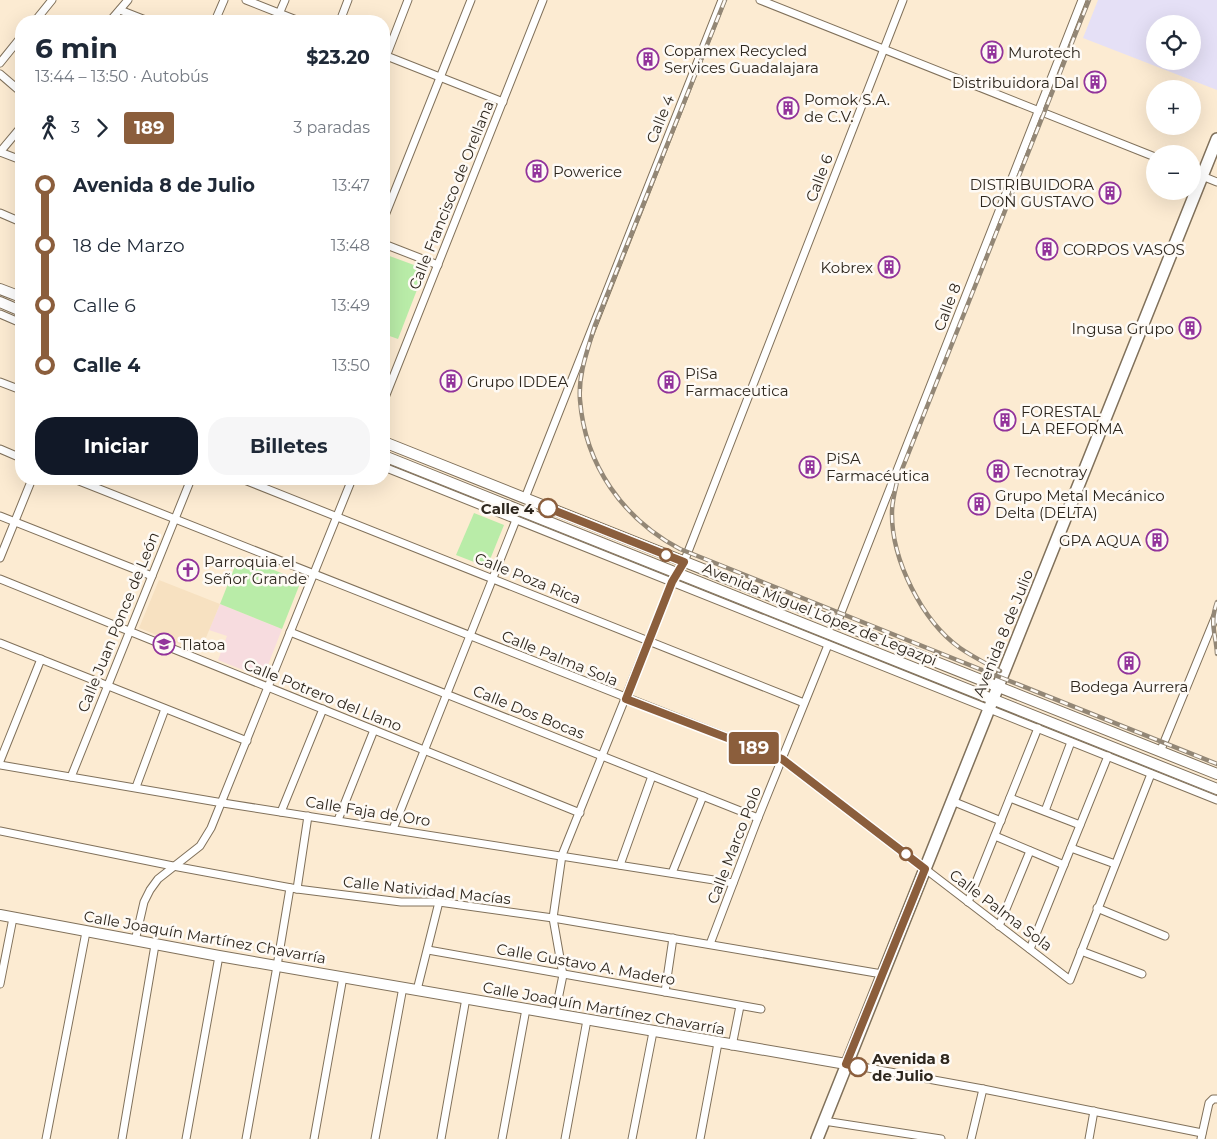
<!DOCTYPE html>
<html lang="es">
<head>
<meta charset="utf-8">
<style>
  body { margin:0; font-family:Montserrat,sans-serif; background:#f6f6f7; color:#1f2937; height:100vh; display:flex; flex-direction:column; font-size:19px; white-space:nowrap }
  * { box-sizing:border-box; margin:0 }
  p { font-size:16px; color:#747a83 }
  .icon { flex:none; width:28px; height:28px; fill:none; stroke:currentColor; stroke-width:2; stroke-linecap:round; stroke-linejoin:round }
  .map { position:relative; flex:1; overflow:hidden }
  .details { position:absolute; left:15px; top:15px; width:375px; height:470px; display:flex; flex-direction:column; background:#fff; border-radius:20px; box-shadow:0 5px 20px #0002 }
  .details>* { flex:none }
  .badge { padding:0 10px; border-radius:4px; font-size:18px; line-height:32px }
  .tools { position:absolute; left:1146px; top:15px; display:grid; gap:10px }
  .tools a { display:grid; place-items:center; width:55px; height:55px; border-radius:50%; background:#fff; box-shadow:0 5px 20px #0002; font-size:25px }
  .map>.badge { position:absolute; translate:-50% -50%; box-shadow:0 0 0 2px #fff }
  .legs { display:flex; align-items:center; gap:8px; height:55px; padding:0 20px; font-size:16px }
  .legs p { margin-inline-start:auto }
  .headline { display:flex; align-items:center; justify-content:space-between; height:85px; padding:0 20px }
  h1 { font-size:28px; font-weight:700; line-height:38px }
  .primary-button { display:flex; gap:10px; margin-top:auto; padding:10px 20px }
  .primary-button a { flex:1; height:58px; border-radius:20px; background:#111827; color:#fff; font-size:20px; font-weight:700; line-height:58px; text-align:center }
  .primary-button a+a { background:#f6f6f7; color:#1f2937 }
  ul { padding:0 20px; list-style:none }
  li { display:flex; align-items:center; gap:18px; height:60px; font-size:19px }
  li i { display:grid; place-items:center; width:8px; height:100%; margin:0 6px; background:currentColor }
  li i::after { content:''; width:12px; height:12px; margin:-6px; border:4px solid; border-radius:50%; background:#fff }
  li p { margin-inline-start:auto }
  li:first-child i { background:linear-gradient(#0000 50%,currentColor 0) }
  li:last-child i { background:linear-gradient(currentColor 50%,#0000 0) }
  .map>svg:first-child { display:block }
  .commercial { fill:#f7dcdf }
  .industrial { fill:#e5e0f6; fill-rule:evenodd }
  .built { fill:#f7e1c1 }
  .green { fill:#b9eca8 }
  .lines { fill:none; stroke-linecap:round; stroke-linejoin:round }
  .street-casing { stroke:#80715b; stroke-width:9 }
  .secondary-casing { stroke:#80715b; stroke-width:12 }
  .primary-casing { stroke:#80715b; stroke-width:14 }
  .street { stroke:#fff; stroke-width:7 }
  .secondary { stroke:#fff; stroke-width:10 }
  .primary { stroke:#fff; stroke-width:11 }
  .rail-casing { stroke:#938776; stroke-width:4.5 }
  .rail { stroke:#fefaf5; stroke-width:2.5; stroke-dasharray:8; stroke-linecap:butt }
  .line-1-casing { stroke:#fff; stroke-width:11 }
  .line-1 { stroke:#8b5e3c; stroke-width:8 }
  .stop-1-dot { fill:#fff; stroke:#8b5e3c; stroke-width:2.5 }
  .labels { text-anchor:middle; dominant-baseline:central; stroke-width:5; stroke-linejoin:round; paint-order:stroke }
  .poi-label { font-size:15px; fill:#2e271e; stroke:#fefaf5; text-anchor:start }
  .street-label { font-size:15px; fill:#2e271e; stroke:#fefaf5 }
  .stop-label { font-size:15px; font-weight:bold; fill:#2e271e; stroke:#fefaf5; text-anchor:end }
</style>
</head>
<body>
<div class="map">
<svg width="1217" height="1139" viewBox="0 0 1217 1139">
  <rect width="100%" height="100%" fill="#fcebd2"/>
  <path class="commercial" d="M 220,604 L 282,629 L 263,678 L 218,660 L 227,636 L 209,630 Z"/>
  <path class="industrial" d="M 1098,0 L 1217,0 L 1217,90 L 1083,38 ZM 1155,24 L 1192,24 L 1192,61 L 1155,61 Z"/>
  <path class="built" d="M 159,580 L 220,604 L 200,652 L 139,628 Z"/>
  <g class="green">
    <path d="M 384,254 L 425,269 L 398,339 L 384,334 Z"/>
    <path d="M 474,513 L 504,525 L 487,567 L 456,555 Z"/>
    <path d="M 239,556 L 301,581 L 282,629 L 220,604 Z"/>
  </g>
  <g class="lines">
    <g class="street-casing">
      <g id="street">
        <path d="M 246,0 L 299,21"/>
        <path d="M 760,0 L 1155,157"/>
        <path d="M 120,10 L 148,21"/>
        <path d="M 35,21 L 52,0"/>
        <path d="M 110,21 L 128,0"/>
        <path d="M 215,21 L 224,0"/>
        <path d="M 276,21 L 285,0"/>
        <path d="M 340,21 L 348,0"/>
        <path d="M 384,55 L 503,102"/>
        <path d="M 384,62 L 408,0"/>
        <path d="M 0,63 L 21,37"/>
        <path d="M 0,74 L 21,92"/>
        <path d="M 0,152 L 21,127"/>
        <path d="M 0,152 L 21,160"/>
        <path d="M 1192,172 L 1217,182"/>
        <path d="M 0,213 L 21,222"/>
        <path d="M 384,218 L 471,0"/>
        <path d="M 384,244 L 438,265"/>
        <path d="M 0,314 L 21,323"/>
        <path d="M 0,382 L 21,390"/>
        <path d="M 384,400 L 543,0"/>
        <path d="M 0,449 L 21,458"/>
        <path d="M 384,467 L 1217,800"/>
        <path d="M 74,479 L 782,759 L 1070,980 L 1151,774"/>
        <path d="M 242,479 L 804,703"/>
        <path d="M 525,498 L 722,0"/>
        <path d="M 0,516 L 152,576"/>
        <path d="M 0,558 L 32,479"/>
        <path d="M 0,579 L 580,813"/>
        <path d="M 837,623 L 1082,0"/>
        <path d="M 290,632 L 758,818"/>
        <path d="M 0,643 L 247,741"/>
        <path d="M 1160,752 L 1217,613"/>
        <path d="M 0,761 L 41,659"/>
        <path d="M 0,765 L 223,803 L 733,883"/>
        <path d="M 71,777 L 191,479"/>
        <path d="M 136,787 L 165,709"/>
        <path d="M 1010,798 L 1080,825"/>
        <path d="M 952,801 L 1001,821"/>
        <path d="M 1045,811 L 1071,742"/>
        <path d="M 281,812 L 323,709"/>
        <path d="M 338,820 L 374,730"/>
        <path d="M 393,829 L 516,520"/>
        <path d="M 0,831 L 173,866 L 297,889 L 401,902 L 439,902 L 553,918 L 882,974"/>
        <path d="M 995,836 L 1064,865"/>
        <path d="M 1071,848 L 1115,864"/>
        <path d="M 620,865 L 652,776"/>
        <path d="M 672,873 L 703,796"/>
        <path d="M 297,889 L 308,816"/>
        <path d="M 968,902 L 1038,728"/>
        <path d="M 1097,908 L 1165,936"/>
        <path d="M 999,926 L 1030,851"/>
        <path d="M 135,941 L 144,902 L 150,890 L 158,879 L 200,846 L 211,828 L 352,479"/>
        <path d="M 710,944 L 758,818 L 828,645"/>
        <path d="M 1030,949 L 1108,756"/>
        <path d="M 428,950 L 761,1009"/>
        <path d="M 1081,951 L 1142,974"/>
        <path d="M 0,984 L 13,918"/>
        <path d="M 417,990 L 439,902"/>
        <path d="M 665,992 L 673,938"/>
        <path d="M 555,1014 L 563,975 L 553,918 L 562,855 L 672,582 L 684,562 L 903,0"/>
        <path d="M 732,1046 L 740,1006"/>
        <path d="M 846,1064 L 983,1089 L 1202,1133"/>
        <path d="M 824,1121 L 941,1139"/>
        <path d="M 46,1139 L 86,932"/>
        <path d="M 122,1139 L 155,945"/>
        <path d="M 186,1139 L 219,956"/>
        <path d="M 246,1139 L 277,966 L 290,888"/>
        <path d="M 314,1139 L 343,977"/>
        <path d="M 375,1139 L 403,987"/>
        <path d="M 441,1139 L 466,998"/>
        <path d="M 502,1139 L 526,1009"/>
        <path d="M 565,1139 L 587,1020"/>
        <path d="M 632,1139 L 653,1032"/>
        <path d="M 700,1139 L 718,1043"/>
        <path d="M 971,1139 L 983,1089"/>
        <path d="M 1089,1139 L 1094,1111"/>
        <path d="M 1201,1139 L 1209,1103 L 1213,1099 L 1217,1099"/>
      </g>
    </g>
    <g class="secondary-casing">
      <g id="secondary">
        <path d="M 0,289 L 21,297"/>
        <path d="M 0,302 L 21,311"/>
        <path d="M 384,442 L 1217,774"/>
        <path d="M 384,456 L 1217,789"/>
        <path d="M 0,915 L 219,956 L 846,1064"/>
      </g>
    </g>
    <g class="primary-casing">
      <path id="primary" d="M 817,1139 L 1217,139"/>
    </g>
    <use href="#street" class="street"/>
    <use href="#secondary" class="secondary"/>
    <use href="#primary" class="primary"/>
    <g class="rail-casing">
      <g id="rail">
        <path d="M 725,0 L 595,325 C 588,349 578,374 580,400 C 585,465 623,519 680,549 L 1217,764"/>
        <path d="M 1217,602 C 1209,624 1216,633 1217,654"/>
        <path d="M 1000,671 C 987,664 973,657 960,648 C 922,621 891,559 892,512 C 892,502 895,491 897,482 L 1089,0"/>
      </g>
    </g>
    <use href="#rail" class="rail"/>
  </g>
  <g class="lines">
    <g class="line-1-casing">
      <path id="line-1" d="M 548,508 L 684,562 L 672,582 L 626,699 L 782,759 L 925,869 L 846,1064 L 858,1067"/>
    </g>
    <use href="#line-1" class="line-1"/>
  </g>
  <defs>
    <g id="building-ring" transform="scale(1.125)"><circle r="9.5" fill="#fefaf5" stroke="#92339b" stroke-width="1.5"/><path d="M-4-6H4V6H1V3H-1V6H-4ZM-2.5-4.3h1.7v1.8h-1.7ZM.8-4.3h1.7v1.8H.8ZM-2.5-1h1.7V.8h-1.7ZM.8-1h1.7V.8H.8Z" fill="#92339b"/></g>
    <g id="church-ring" transform="scale(1.125)"><circle r="9.5" fill="#fefaf5" stroke="#92339b" stroke-width="1.5"/><path d="M-1.2-6h2.4v3.5h3.3v2.4h-3.3V6h-2.4V-.1h-3.3v-2.4h3.3Z" fill="#92339b"/></g>
    <g id="school-ring" transform="scale(1.125)"><circle r="9.5" fill="#fefaf5" stroke="#92339b" stroke-width="1.5"/><path d="M0-5L7-2L0 1L-7-2ZM-4 1L0 2.5L4 1V4Q0 6-4 4Z" fill="#92339b"/></g>
  </defs>
  <g fill-rule="evenodd">
    <use href="#building-ring" x="992" y="52"/>
    <use href="#building-ring" x="648" y="59"/>
    <use href="#building-ring" x="1095" y="82"/>
    <use href="#building-ring" x="788" y="108"/>
    <use href="#building-ring" x="537" y="171"/>
    <use href="#building-ring" x="1110" y="193"/>
    <use href="#building-ring" x="1047" y="249"/>
    <use href="#building-ring" x="889" y="267"/>
    <use href="#building-ring" x="1190" y="328"/>
    <use href="#building-ring" x="451" y="381"/>
    <use href="#building-ring" x="669" y="382"/>
    <use href="#building-ring" x="1005" y="420"/>
    <use href="#building-ring" x="810" y="467"/>
    <use href="#building-ring" x="998" y="471"/>
    <use href="#building-ring" x="979" y="504"/>
    <use href="#building-ring" x="1157" y="540"/>
    <use href="#church-ring" x="188" y="570"/>
    <use href="#school-ring" x="164" y="644"/>
    <use href="#building-ring" x="1129" y="663"/>
  </g>
  <g class="stop-1-dot">
    <circle cx="548" cy="508" r="9"/>
    <circle cx="666" cy="555" r="6"/>
    <circle cx="906" cy="854" r="6"/>
    <circle cx="858" cy="1067" r="9"/>
  </g>
  <g class="labels">
    <g class="poi-label">
      <text x="664" y="50">Copamex Recycled<tspan x="664" dy="17">Services Guadalajara</tspan></text>
      <text x="1008" y="52">Murotech</text>
      <text x="1079" y="82" text-anchor="end">Distribuidora Dal</text>
      <text x="804" y="99">Pomok S.A.<tspan x="804" dy="17">de C.V.</tspan></text>
      <text x="553" y="171">Powerice</text>
      <text x="1094" y="184" text-anchor="end">DISTRIBUIDORA<tspan x="1094" dy="17">DON GUSTAVO</tspan></text>
      <text x="1063" y="249">CORPOS VASOS</text>
      <text x="873" y="267" text-anchor="end">Kobrex</text>
      <text x="1174" y="328" text-anchor="end">Ingusa Grupo</text>
      <text x="685" y="373">PiSa<tspan x="685" dy="17">Farmaceutica</tspan></text>
      <text x="467" y="381">Grupo IDDEA</text>
      <text x="1021" y="411">FORESTAL<tspan x="1021" dy="17">LA REFORMA</tspan></text>
      <text x="826" y="458">PiSA<tspan x="826" dy="17">Farmacéutica</tspan></text>
      <text x="1014" y="471">Tecnotray</text>
      <text x="995" y="495">Grupo Metal Mecánico<tspan x="995" dy="17">Delta (DELTA)</tspan></text>
      <text x="1141" y="540" text-anchor="end">GPA AQUA</text>
      <text x="204" y="561">Parroquia el<tspan x="204" dy="17">Señor Grande</tspan></text>
      <text x="180" y="644">Tlatoa</text>
      <text x="1129" y="686" text-anchor="middle">Bodega Aurrera</text>
    </g>
    <g class="street-label">
      <text transform="translate(660 119) rotate(-68)">Calle 4</text>
      <text transform="translate(819 178) rotate(-69)">Calle 6</text>
      <text transform="translate(451 195) rotate(-68)">Calle Francisco de Orellana</text>
      <text transform="translate(947 307) rotate(-69)">Calle 8</text>
      <text transform="translate(528 578) rotate(22)">Calle Poza Rica</text>
      <text transform="translate(820 614) rotate(22)">Avenida Miguel López de Legazpi</text>
      <text transform="translate(118 622) rotate(-68)">Calle Juan Ponce de León</text>
      <text transform="translate(1003 633) rotate(-68)">Avenida 8 de Julio</text>
      <text transform="translate(560 658) rotate(22)">Calle Palma Sola</text>
      <text transform="translate(323 695) rotate(22)">Calle Potrero del Llano</text>
      <text transform="translate(529 712) rotate(22)">Calle Dos Bocas</text>
      <text transform="translate(368 811) rotate(9)">Calle Faja de Oro</text>
      <text transform="translate(734 845) rotate(-69)">Calle Marco Polo</text>
      <text transform="translate(427 890) rotate(6)">Calle Natividad Macías</text>
      <text transform="translate(1001 910) rotate(37)">Calle Palma Sola</text>
      <text transform="translate(205 937) rotate(10)">Calle Joaquín Martínez Chavarría</text>
      <text transform="translate(586 964) rotate(10)">Calle Gustavo A. Madero</text>
      <text transform="translate(604 1008) rotate(10)">Calle Joaquín Martínez Chavarría</text>
    </g>
    <g class="stop-label">
      <text x="534" y="508">Calle 4</text>
      <text x="872" y="1058" text-anchor="start">Avenida 8<tspan x="872" dy="17">de Julio</tspan></text>
    </g>
  </g>
</svg>
<div class="tools">
<a><svg class="icon" aria-label="locate" viewBox="0 0 24 24"><circle cx="12" cy="12" r="6"/><path d="M12 2v4M12 18v4M2 12h4M18 12h4"/></svg></a>
<a>+</a>
<a>−</a>
</div>
<b class="badge" style="left:754px;top:748px;background:#8b5e3c;color:#fff">189</b>
<section class="details">
<div class="headline"><div><h1>6 min</h1><p>13:44 – 13:50 · Autobús</p></div><b>$23.20</b></div>
<div class="legs"><svg class="icon" aria-label="walk" viewBox="0 0 24 24"><circle cx="13" cy="4" r="2"/><path d="M13 8l-2 6 4 7M11 14l-3 7M7 12l3-4h3l4 4"/></svg>3<svg class="icon" aria-label="forward" viewBox="0 0 24 24"><path d="M9 5l7 7-7 7"/></svg><b class="badge" style="background:#8b5e3c;color:#fff">189</b><p>3 paradas</p></div>
<ul>
<li><i style="color:#8b5e3c"></i><b>Avenida 8 de Julio</b><p>13:47</p></li>
<li><i style="color:#8b5e3c"></i><span>18 de Marzo</span><p>13:48</p></li>
<li><i style="color:#8b5e3c"></i><span>Calle 6</span><p>13:49</p></li>
<li><i style="color:#8b5e3c"></i><b>Calle 4</b><p>13:50</p></li>
</ul>
<div class="primary-button"><a>Iniciar</a><a>Billetes</a></div>
</section>
</div>
</body>
</html>
